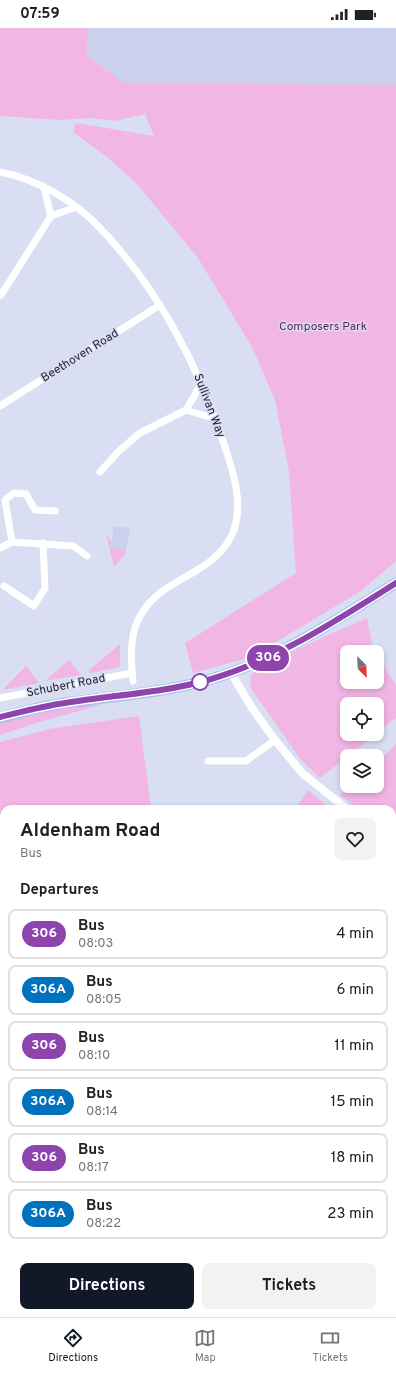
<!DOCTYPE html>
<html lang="en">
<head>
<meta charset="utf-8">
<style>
  body { margin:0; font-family:Overpass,sans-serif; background:#f2f2f2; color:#202124; height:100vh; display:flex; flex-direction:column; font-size:15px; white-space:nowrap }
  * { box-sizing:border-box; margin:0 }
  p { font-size:13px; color:#757577 }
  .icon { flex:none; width:22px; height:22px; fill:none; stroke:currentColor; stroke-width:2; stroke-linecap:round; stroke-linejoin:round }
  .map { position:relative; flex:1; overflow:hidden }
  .side { position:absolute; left:0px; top:777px; width:396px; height:512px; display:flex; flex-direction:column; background:#fff; border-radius:12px 12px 0 0; box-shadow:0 2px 6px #0003 }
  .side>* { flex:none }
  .badge { padding:0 8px; border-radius:13px; font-size:14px; line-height:26px }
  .needle { width:26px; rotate:156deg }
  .tools { position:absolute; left:340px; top:617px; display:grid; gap:8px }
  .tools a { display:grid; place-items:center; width:44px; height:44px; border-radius:8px; background:#fff; box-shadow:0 2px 6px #0003; font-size:20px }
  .map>.badge { position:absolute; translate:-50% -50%; box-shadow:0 0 0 2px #fff }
  h2 { padding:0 20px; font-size:15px; line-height:36px }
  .round { display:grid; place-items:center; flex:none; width:42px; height:42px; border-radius:8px; background:#f2f2f2 }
  .headline { display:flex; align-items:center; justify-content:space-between; height:68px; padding:0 20px }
  h1 { font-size:19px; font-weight:700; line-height:30px }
  .action { display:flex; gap:8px; margin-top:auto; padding:8px 20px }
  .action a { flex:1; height:46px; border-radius:8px; background:#111827; color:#fff; font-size:16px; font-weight:700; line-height:46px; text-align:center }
  .action a+a { background:#f2f2f2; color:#202124 }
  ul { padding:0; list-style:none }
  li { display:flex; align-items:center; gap:12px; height:50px; margin:0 8px 6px; padding:0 12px; border:2px solid #e0e0e0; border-radius:8px }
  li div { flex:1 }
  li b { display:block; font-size:15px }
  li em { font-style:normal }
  li .badge { min-width:44px; font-weight:700; text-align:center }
  .status { display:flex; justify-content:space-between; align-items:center; height:28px; padding:0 20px; background:#fff; direction:ltr }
  .status svg { height:11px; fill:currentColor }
  .dock { display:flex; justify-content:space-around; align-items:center; height:56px; border-top:1px solid #e0e0e0; background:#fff; font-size:11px; color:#757577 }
  .dock a { display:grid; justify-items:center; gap:2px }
  .dock .selected { color:#111827 }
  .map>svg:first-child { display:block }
  .built { fill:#cbd0ed }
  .green { fill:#f2b6e5 }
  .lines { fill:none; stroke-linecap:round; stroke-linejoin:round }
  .minor { stroke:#fff; stroke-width:7 }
  .tertiary { stroke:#fff; stroke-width:8 }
  .primary { stroke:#9ac4eb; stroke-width:11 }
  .line-casing { stroke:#fff; stroke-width:9 }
  .line { stroke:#8e44ad; stroke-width:6 }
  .stop-dot { fill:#fff; stroke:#8e44ad; stroke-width:2 }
  .labels { text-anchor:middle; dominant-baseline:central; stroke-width:3; stroke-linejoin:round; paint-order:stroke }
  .park-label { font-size:12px; fill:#631d59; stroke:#d9def3 }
  .street-label { font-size:12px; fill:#1f2129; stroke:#d9def3 }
</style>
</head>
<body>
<div class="status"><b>07:59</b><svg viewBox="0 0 49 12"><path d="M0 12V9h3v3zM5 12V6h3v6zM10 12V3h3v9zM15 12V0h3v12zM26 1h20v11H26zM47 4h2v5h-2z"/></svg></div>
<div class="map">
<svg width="396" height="1289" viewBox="0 0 396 1289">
  <rect width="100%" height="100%" fill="#d9def3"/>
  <g class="built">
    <path d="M 88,0 L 396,0 L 396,57 L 124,55 L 87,27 Z"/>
    <path d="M 114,498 L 130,500 L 126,523 L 110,519 Z"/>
  </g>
  <g class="green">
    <path d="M 0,0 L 88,0 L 87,27 L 124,55 L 396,57 L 396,533 L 361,563 L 251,629 L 193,645 L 185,615 L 296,545 L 289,443 L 275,372 L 252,319 L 198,230 L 137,156 L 107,129 L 73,104 L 76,95 L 154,108 L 145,86 L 115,93 L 91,90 L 60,92 L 0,88 Z"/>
    <path d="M 106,506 L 111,513 L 110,519 L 126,523 L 125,526 L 114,539 Z"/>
    <path d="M 367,590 L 372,617 L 376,624 L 347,624 L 347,654 L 377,654 L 377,626 L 396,658 L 396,690 L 377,705 L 377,676 L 347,676 L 347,706 L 376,706 L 320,750 L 301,732 L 250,659 L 251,647 L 264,637 L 326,608 Z"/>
    <path d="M 120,616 L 120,639 L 91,645 L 89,642 Z"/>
    <path d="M 69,632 L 81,647 L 45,653 Z"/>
    <path d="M 26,638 L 39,655 L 2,662 Z"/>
    <path d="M 78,677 L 101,677 L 36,695 L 0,707 L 0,694 L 42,683 Z"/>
    <path d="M 139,688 L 151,781 L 4,781 L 4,834 L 0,835 L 0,714 L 50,701 Z"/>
    <path d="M 396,716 L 396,809 L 392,806 L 392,781 L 359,781 L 340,767 L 350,758 L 377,758 L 377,734 Z"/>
    <path d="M 308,762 L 331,781 L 295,781 Z"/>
    <path d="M 392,830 L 396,833 L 396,987 L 392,983 Z"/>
    <path d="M 4,900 L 4,954 L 0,927 L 0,901 Z"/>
    <path d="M 4,968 L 4,1285 L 304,1285 L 308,1289 L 0,1289 L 0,969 Z"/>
  </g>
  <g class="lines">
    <g class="minor">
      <path d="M 0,144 C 35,151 72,171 97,197 C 157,258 199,338 225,419 C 234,446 243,475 234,502 C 227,520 213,533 197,542 C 185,550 171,556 160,565 C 130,589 129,617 133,653"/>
      <path d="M 44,160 L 51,188"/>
      <path d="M 1,267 L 51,188 L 76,179"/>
      <path d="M 0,378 L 160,277"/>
      <path d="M 186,382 L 216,391"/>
      <path d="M 100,444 L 119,423 L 140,405 L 186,382 L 201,356"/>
      <path d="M 12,514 L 5,472 L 14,465 L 26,466 L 35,482 L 55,483"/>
      <path d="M 0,520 L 12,514 L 73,518 L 87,528"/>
      <path d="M 4,558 L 34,578 L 45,560 L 43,515"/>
      <path d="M 0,670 L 132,645"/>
      <path d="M 208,733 L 246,733 L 275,712"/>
    </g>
    <g class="tertiary">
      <path d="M 231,645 L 252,680 L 275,712 L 302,745 L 347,781"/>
      <path d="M 392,817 L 396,820"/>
    </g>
    <path class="primary" d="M 0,690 C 21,684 43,678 65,675 C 113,668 162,665 208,652 C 277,632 336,592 396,555"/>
  </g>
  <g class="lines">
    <g class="line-casing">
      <path id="line" d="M 0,689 C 21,684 43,678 65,675 C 113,667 162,665 208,652 C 277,632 337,592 396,555"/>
    </g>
    <use href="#line" class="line"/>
  </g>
  <circle class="stop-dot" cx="200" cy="654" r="8"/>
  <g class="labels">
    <g class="park-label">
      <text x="323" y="299">Composers Park</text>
    </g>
    <g class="street-label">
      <text transform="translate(80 328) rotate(-32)">Beethoven Road</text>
      <text transform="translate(209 378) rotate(69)">Sullivan Way</text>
      <text transform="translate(66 658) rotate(-11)">Schubert Road</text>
    </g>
  </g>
</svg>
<div class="tools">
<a><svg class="needle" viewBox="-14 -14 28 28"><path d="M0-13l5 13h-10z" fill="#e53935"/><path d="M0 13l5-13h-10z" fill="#757577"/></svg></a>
<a><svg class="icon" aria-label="locate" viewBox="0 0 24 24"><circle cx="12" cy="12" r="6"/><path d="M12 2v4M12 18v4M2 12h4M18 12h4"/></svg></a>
<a><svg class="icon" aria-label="layers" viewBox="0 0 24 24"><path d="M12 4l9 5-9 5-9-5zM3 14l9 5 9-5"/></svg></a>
</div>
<b class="badge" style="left:268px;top:630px;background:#8e44ad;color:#fff">306</b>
<section class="side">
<div class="headline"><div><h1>Aldenham Road</h1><p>Bus</p></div><a class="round"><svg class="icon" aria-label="heart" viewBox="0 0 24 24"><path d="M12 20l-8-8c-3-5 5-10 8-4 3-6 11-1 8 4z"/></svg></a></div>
<h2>Departures</h2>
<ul>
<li><span class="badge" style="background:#8e44ad;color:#fff">306</span><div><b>Bus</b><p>08:03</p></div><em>4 min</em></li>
<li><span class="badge" style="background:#0072bc;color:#fff">306A</span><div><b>Bus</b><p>08:05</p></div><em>6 min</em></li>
<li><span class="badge" style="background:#8e44ad;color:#fff">306</span><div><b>Bus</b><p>08:10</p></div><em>11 min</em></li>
<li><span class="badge" style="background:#0072bc;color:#fff">306A</span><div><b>Bus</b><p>08:14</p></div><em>15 min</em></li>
<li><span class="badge" style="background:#8e44ad;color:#fff">306</span><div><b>Bus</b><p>08:17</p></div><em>18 min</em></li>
<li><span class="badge" style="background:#0072bc;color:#fff">306A</span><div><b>Bus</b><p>08:22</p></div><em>23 min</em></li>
</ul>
<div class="action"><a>Directions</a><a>Tickets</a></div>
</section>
</div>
<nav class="dock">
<a class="selected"><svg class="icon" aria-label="directions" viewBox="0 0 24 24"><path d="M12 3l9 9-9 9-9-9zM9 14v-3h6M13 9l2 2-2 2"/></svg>Directions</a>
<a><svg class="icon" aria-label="map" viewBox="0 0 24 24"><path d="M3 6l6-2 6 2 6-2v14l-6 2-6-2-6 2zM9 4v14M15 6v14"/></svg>Map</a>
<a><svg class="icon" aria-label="tickets" viewBox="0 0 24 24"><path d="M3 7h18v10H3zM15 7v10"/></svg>Tickets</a>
</nav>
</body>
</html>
